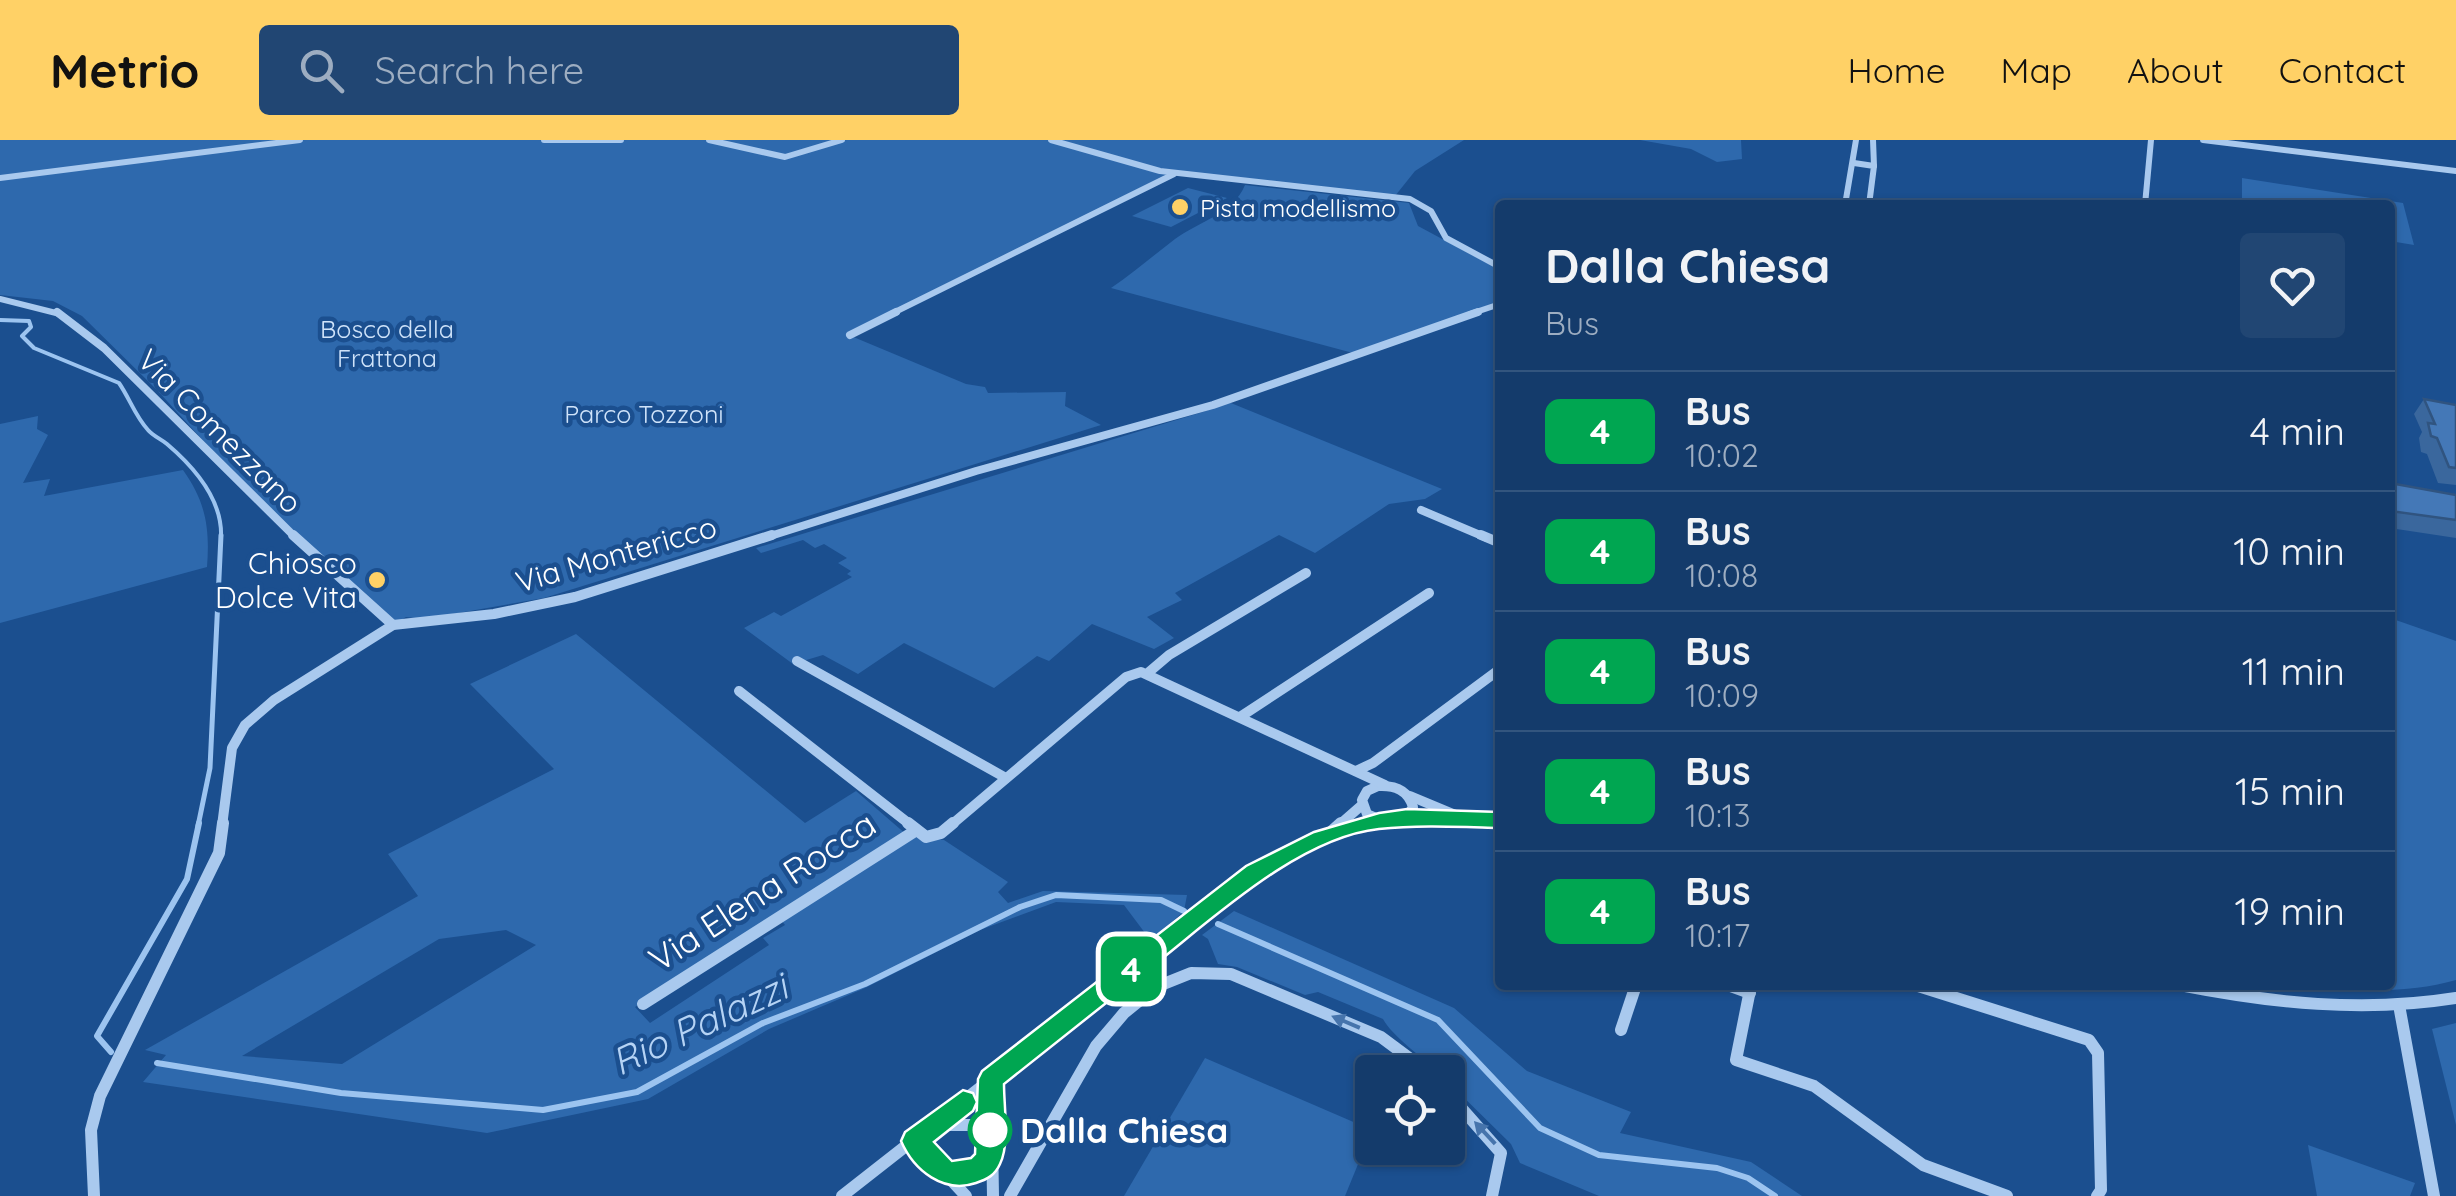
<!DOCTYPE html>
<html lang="en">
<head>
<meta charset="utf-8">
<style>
  body { margin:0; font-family:Quicksand,sans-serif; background:#214673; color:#f1f3f6; height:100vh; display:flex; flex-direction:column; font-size:38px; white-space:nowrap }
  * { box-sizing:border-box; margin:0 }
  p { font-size:32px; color:#9dadc1 }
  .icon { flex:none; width:55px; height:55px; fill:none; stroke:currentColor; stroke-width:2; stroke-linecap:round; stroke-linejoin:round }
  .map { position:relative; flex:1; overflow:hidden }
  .sheet { position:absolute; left:1495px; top:60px; width:900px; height:790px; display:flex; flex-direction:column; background:#143b6b; border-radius:10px; box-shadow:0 2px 8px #0004,0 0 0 2px #33557e }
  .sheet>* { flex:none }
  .badge { padding:0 20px; border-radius:15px; font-size:35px; line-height:65px }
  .controls { position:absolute; left:1355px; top:915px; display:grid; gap:20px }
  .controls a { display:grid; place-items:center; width:110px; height:110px; border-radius:10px; background:#143b6b; box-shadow:0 2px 8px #0004,0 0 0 2px #33557e; font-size:50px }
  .map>.badge { position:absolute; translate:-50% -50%; box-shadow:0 0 0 5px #fff }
  .round { display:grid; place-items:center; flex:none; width:105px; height:105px; border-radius:10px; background:#214673 }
  .overview { display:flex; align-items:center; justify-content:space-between; height:170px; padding:0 50px }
  h1 { font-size:48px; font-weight:800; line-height:75px }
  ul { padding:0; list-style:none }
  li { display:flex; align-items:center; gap:30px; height:120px; padding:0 50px; border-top:2px solid #33557e }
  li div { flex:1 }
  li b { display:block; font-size:38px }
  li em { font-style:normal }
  li .badge { min-width:110px; font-weight:700; text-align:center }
  header { display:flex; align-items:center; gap:60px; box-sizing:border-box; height:140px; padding:0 50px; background:#ffd166; color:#111 }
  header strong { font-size:48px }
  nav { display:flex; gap:55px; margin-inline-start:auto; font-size:35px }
  .search { width:700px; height:90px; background:#214673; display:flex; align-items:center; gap:25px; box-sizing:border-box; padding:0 35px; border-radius:10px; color:#9dadc1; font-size:38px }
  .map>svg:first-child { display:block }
  .green { fill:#2e69ad; fill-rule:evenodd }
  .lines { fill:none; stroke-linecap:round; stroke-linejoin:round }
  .stream-far2 { stroke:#9cc4f0; stroke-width:4 }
  .stream-far1 { stroke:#9cc4f0; stroke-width:5 }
  .stream { stroke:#9cc4f0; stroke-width:6 }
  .street-far3 { stroke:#a9c9ee; stroke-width:6 }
  .street-far2 { stroke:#a9c9ee; stroke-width:8 }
  .street-far1 { stroke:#a9c9ee; stroke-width:10 }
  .street { stroke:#a9c9ee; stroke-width:12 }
  .wall { fill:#3a679d }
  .building { fill:#4478b7; stroke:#305480; stroke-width:2.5 }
  .oneway { fill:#4674ac }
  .line { fill:#00a651; stroke:#fff; stroke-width:2.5 }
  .poi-dot { fill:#ffd166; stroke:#1b4f8f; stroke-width:4 }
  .stop-dot { fill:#fff; stroke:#00a651; stroke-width:5 }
  .labels { text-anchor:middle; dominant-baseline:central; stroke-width:9; stroke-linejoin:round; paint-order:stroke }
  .far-poi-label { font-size:25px; fill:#fff; stroke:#1b4f8f; text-anchor:start }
  .far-park-label { font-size:25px; fill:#cfe3fa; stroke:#1b4f8f }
  .street-label { font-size:30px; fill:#fff; stroke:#1b4f8f }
  .poi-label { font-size:30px; fill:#fff; stroke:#1b4f8f; text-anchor:end }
  .near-street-label { font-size:35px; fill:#fff; stroke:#1b4f8f }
  .near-stop-label { font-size:35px; font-weight:bold; fill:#fff; stroke:#1b4f8f; text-anchor:start }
  .near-water-label { font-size:38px; font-style:italic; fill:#b5d3f5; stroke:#1b4f8f }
</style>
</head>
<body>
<header>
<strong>Metrio</strong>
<div class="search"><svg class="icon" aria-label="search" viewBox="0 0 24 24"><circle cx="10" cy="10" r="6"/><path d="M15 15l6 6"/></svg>Search here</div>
<nav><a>Home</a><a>Map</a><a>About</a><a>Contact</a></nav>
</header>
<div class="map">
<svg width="2456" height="1056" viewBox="0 0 2456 1056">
  <rect width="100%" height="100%" fill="#1b4f8f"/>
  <g class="green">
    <path d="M 0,0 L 1464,0 L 1415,31 L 1395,56 L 1172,33 L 851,196 L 966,244 L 985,247 L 988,253 L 1066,252 L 1065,266 L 1101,285 L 544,458 L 424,479 L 406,477 L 395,483 L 252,354 L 156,249 L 82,176 L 53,161 L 0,155 Z"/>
    <path d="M 1640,0 L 1741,0 L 1742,19 L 1717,22 L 1691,9 Z"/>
    <path d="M 2242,38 L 2403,63 L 2414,105 L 2390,101 L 2390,65 L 2242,65 Z"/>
    <path d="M 1245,45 L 1409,63 L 1418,86 L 1500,130 L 1500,163 L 1353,213 L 1111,148 C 1133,133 1154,115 1175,99 C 1198,82 1233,74 1245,45 Z"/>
    <path d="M 1188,48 L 1227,58 L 1171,87 L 1132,76 Z"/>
    <path d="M 1226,261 L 1442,349 L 1425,359 L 1389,364 L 1315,413 L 1279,395 L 1175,453 L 1182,460 L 1147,477 L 1174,498 L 1154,509 L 1092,484 L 1049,521 L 1037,516 L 994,548 L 904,503 L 858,534 L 823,515 L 793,524 L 744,488 L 774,472 L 781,476 L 852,437 L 847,434 L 851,431 L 838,423 L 847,418 L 824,404 L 815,408 L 803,400 L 761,413 L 756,408 L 1206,271 Z"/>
    <path d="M 38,276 L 37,289 L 48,295 L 23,343 L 50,339 L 44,356 L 183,330 C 206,362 210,389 207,427 L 0,483 L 0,284 Z"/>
    <path d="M 2390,478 L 2456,501 L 2456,840 C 2401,856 2349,849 2293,845 L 2390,845 Z"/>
    <path d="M 576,494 L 805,683 L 856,651 L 907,695 L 944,700 L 1008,742 L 998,752 L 1008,763 L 1043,751 L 1187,755 L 1184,771 L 1151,801 L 1124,765 L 1056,762 L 980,790 L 865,848 L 769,889 L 648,959 L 487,993 L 143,942 L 166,915 L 145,910 L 418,756 L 388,714 L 554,629 L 470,544 ZM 777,775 L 785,785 L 763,798 L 769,805 L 650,883 L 635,867 ZM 506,790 L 536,805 L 342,924 L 242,916 L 439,799 Z"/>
    <path d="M 1234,771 L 1454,868 L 1527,931 L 1631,972 L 1620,993 L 1751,1022 L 1802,1056 L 1599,1056 L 1520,1023 L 1511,1004 L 1448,942 L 1448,932 L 1438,932 C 1422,917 1392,896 1383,879 L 1318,852 L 1305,855 L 1237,827 L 1218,824 L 1208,799 L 1202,795 Z"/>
    <path d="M 2456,883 L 2456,985 L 2432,889 Z"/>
    <path d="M 1205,918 L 1372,990 L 1345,1056 L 1124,1056 Z"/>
    <path d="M 2308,1005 L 2415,1043 L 2410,1056 L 2317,1056 Z"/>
  </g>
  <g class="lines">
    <path class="stream-far2" d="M 0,180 L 29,181 L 31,187 L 22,196 L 34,208 L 119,243 C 130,259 135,276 148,290 C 153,296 161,299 167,304 C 194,327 223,360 221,398"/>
    <path class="stream-far1" d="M 198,686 L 210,628 L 221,395"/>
    <g class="stream">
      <path d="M 1218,784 L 1438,880 L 1540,988 L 1599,1015 L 1717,1028 L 1748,1038 L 1775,1056"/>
      <path d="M 111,912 L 97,896 L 187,739 L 199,683"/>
      <path d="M 157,923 L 341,953 L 543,970 L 637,952 L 763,883 L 865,844 L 1020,767 L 1056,755 L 1161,760 L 1184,771"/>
    </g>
    <g class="street-far3">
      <path d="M 544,0 L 621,0"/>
      <path d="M 709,0 L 785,17 L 842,0"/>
      <path d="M 1051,0 L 1160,31 L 1410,59 L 1431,71 L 1446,98 L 1500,127"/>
      <path d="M 1873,0 L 1874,26"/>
      <path d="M 2203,0 L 2456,31"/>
      <path d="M 1854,23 L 1874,26 L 1869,65"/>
      <path d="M 0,38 L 300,0"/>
      <path d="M 1845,65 L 1856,0"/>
      <path d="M 2145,65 L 2151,0"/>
      <path d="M 0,159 L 60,174"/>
      <path d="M 891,174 L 1174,34"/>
      <path d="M 1470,174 L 1500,164"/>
    </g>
    <g class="street-far2">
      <path d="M 57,172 L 104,208 L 296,398"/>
      <path d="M 850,195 L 896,172"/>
      <path d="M 1421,370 L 1487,398"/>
      <path d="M 764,398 L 976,331 L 1213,265 L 1478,172"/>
    </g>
    <g class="street-far1">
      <path d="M 293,395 L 393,485"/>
      <path d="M 1481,395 L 1500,403"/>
      <path d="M 797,521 L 1006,638"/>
      <path d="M 1149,532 L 1169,515 L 1306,433"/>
      <path d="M 739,551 L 912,686"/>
      <path d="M 1240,577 L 1429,453"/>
      <path d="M 1356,631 L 1373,623 L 1500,529"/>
      <path d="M 1378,646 C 1395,645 1408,650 1413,667 L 1407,677 L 1386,682 L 1367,674 L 1362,660 L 1367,651 Z"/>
      <path d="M 1410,656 L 1458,676"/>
      <path d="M 1407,677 L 1500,680"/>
      <path d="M 222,686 L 232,608 L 245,585 L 274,560 L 393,485 L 494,474 L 575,457 L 772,395"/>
      <path d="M 950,686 L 1126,537 L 1141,532 L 1385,645"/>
      <path d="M 1338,686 L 1362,665"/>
      <path d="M 1363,686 L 1379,681"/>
    </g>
    <g class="street">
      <path d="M 908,683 L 926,697 L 941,693 L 953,683"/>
      <path d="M 1331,692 L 1341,683"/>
      <path d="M 1728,845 L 1750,853"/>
      <path d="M 1751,845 L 1736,920 L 1814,946 L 1923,1025 L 2007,1056"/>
      <path d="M 1915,845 L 2089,900 L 2098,913 L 2101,1050 L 2097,1056"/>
      <path d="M 2180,845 C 2272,863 2363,873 2456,858"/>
      <path d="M 643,864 L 915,691"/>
      <path d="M 2399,865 L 2434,1056"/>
      <path d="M 1621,890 L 1636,845"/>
      <path d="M 991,939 L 993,1056"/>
      <path d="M 1448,953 L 1501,1013 L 1492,1056"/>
      <path d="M 937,985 L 974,985 L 991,997"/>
      <path d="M 915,1001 L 966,1056"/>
      <path d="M 945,1032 L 958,1036 L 980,1029 L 991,1011"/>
      <path d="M 94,1056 L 91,990 L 100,956 L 219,713 L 223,683"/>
      <path d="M 842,1056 L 1254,733 L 1322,698 L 1371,683"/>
      <path d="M 1010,1056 L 1096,906 L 1124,873 L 1156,847 L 1191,833 L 1231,834 L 1381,897 L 1428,932"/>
    </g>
  </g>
  <g class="wall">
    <path d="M 2424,259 L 2456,265 L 2456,345 L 2438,343 L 2427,314 L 2421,312 L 2419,298 L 2422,292 L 2414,274 Z"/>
    <path d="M 2390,343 L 2456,355 L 2456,398 L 2390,388 Z"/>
  </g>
  <g class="building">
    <path d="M 2424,259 L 2456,265 L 2456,328 L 2449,327 L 2437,298 L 2431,296 L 2428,283 L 2435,284 Z"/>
    <path d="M 2390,343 L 2456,355 L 2456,380 L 2390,371 Z"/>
  </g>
  <defs><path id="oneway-solid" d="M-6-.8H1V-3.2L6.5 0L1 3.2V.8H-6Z" transform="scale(2.5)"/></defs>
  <g class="oneway">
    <use href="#oneway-solid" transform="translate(1346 882) rotate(-157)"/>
    <use href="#oneway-solid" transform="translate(1485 993) rotate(-133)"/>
  </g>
  <path class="line" d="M 1407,669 L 1500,672 L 1511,680 L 1500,688 C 1459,687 1419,685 1379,689 C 1302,697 1218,774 1159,821 C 1108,862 1056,903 1004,944 C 1004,967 1010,1004 1000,1024 C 995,1035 988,1039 976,1043 C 944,1054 914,1031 901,1001 L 905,992 L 963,950 L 973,953 L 977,962 L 973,971 L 934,1002 L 952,1021 L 971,1018 L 975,1014 L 978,939 L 982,931 L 1246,726 L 1314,692 L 1379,673 Z"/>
  <g class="poi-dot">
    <circle cx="1180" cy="67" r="10"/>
    <circle cx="377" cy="440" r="10"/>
  </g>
  <circle class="stop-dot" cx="990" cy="990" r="20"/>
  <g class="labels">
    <g class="far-poi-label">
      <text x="1200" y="67">Pista modellismo</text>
    </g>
    <g class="far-park-label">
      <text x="387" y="188">Bosco della<tspan x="387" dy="29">Frattona</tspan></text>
      <text x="644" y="273">Parco Tozzoni</text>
    </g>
    <g class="street-label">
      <text transform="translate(220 291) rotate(45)">Via Comezzano</text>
      <text transform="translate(616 414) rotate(-16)">Via Montericco</text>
    </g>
    <g class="poi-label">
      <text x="357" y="423">Chiosco<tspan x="357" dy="34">Dolce Vita</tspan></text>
    </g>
    <g class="near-street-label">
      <text transform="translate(762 751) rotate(-33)">Via Elena Rocca</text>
    </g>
    <g class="near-stop-label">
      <text x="1020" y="990">Dalla Chiesa</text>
    </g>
    <g class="near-water-label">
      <text transform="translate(699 884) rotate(-25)">Rio Palazzi</text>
    </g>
  </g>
</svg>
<div class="controls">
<a><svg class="icon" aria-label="locate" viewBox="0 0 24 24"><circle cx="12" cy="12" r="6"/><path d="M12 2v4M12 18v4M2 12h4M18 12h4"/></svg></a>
</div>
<b class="badge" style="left:1131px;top:829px;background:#00a651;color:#fff">4</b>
<section class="sheet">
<div class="overview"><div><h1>Dalla Chiesa</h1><p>Bus</p></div><a class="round"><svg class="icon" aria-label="heart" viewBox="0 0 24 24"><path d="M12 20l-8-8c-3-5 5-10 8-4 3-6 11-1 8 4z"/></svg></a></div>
<ul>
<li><span class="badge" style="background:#00a651;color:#fff">4</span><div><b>Bus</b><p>10:02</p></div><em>4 min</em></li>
<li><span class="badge" style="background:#00a651;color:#fff">4</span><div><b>Bus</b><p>10:08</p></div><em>10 min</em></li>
<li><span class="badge" style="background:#00a651;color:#fff">4</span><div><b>Bus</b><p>10:09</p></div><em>11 min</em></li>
<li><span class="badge" style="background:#00a651;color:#fff">4</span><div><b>Bus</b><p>10:13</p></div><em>15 min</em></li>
<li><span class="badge" style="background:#00a651;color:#fff">4</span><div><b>Bus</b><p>10:17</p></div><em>19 min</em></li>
</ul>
</section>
</div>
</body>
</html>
